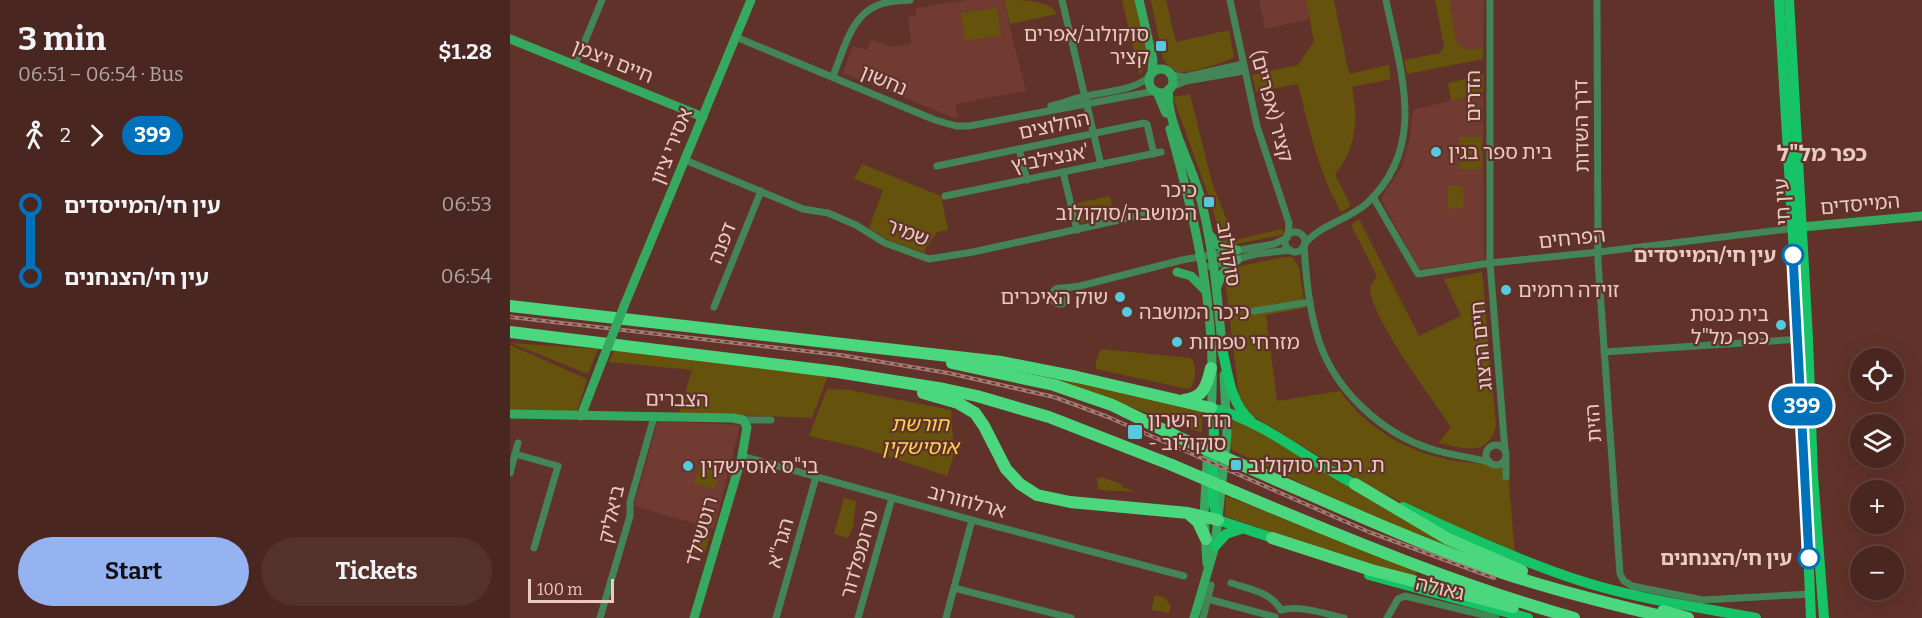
<!DOCTYPE html>
<html lang="en">
<head>
<meta charset="utf-8">
<style>
  body { margin:0; font-family:Bitter,"Noto Sans Hebrew",serif; background:#53322c; color:#f1f3f6; height:100vh; display:flex; flex-direction:column; font-size:22px; white-space:nowrap }
  * { box-sizing:border-box; margin:0 }
  p { font-size:20px; color:#b1a5a4 }
  .icon { flex:none; width:33px; height:33px; fill:none; stroke:currentColor; stroke-width:2; stroke-linecap:round; stroke-linejoin:round }
  .map { position:relative; flex:1; overflow:hidden }
  .side { display:flex; flex-direction:column; background:#49261f; width:510px }
  .side>* { flex:none }
  .badge { padding:0 12px; border-radius:20px; font-size:21px; line-height:39px }
  .fabs { position:absolute; left:1340px; top:348px; display:grid; gap:12px }
  .fabs a { display:grid; place-items:center; width:54px; height:54px; border-radius:50%; background:#49261f; box-shadow:0 6px 24px #0002,0 0 0 2px #61433d; font-size:30px }
  .scale { position:absolute; left:18px; bottom:15px; width:86px; box-sizing:border-box; padding-left:6px; border:3px solid #e9cac4; border-top:0; font-size:16px; line-height:21px; white-space:nowrap; color:#e9cac4; -webkit-text-stroke:4px #613229; paint-order:stroke }
  .map>.badge { position:absolute; translate:-50% -50%; box-shadow:0 0 0 3px #fff }
  .legs { display:flex; align-items:center; gap:9px; height:66px; padding:0 18px; font-size:20px }
  .legs p { margin-inline-start:auto }
  .head { display:flex; align-items:center; justify-content:space-between; height:102px; padding:0 18px }
  h1 { font-size:33px; font-weight:700; line-height:45px }
  .button { display:flex; gap:12px; margin-top:auto; padding:12px 18px }
  .button a { flex:1; height:69px; border-radius:36px; background:#95b2f1; color:#111; font-size:24px; font-weight:700; line-height:69px; text-align:center }
  .button a+a { background:#53322c; color:#f1f3f6 }
  ul { padding:0 18px; list-style:none }
  li { display:flex; align-items:center; gap:21px; height:72px; font-size:22px }
  li i { display:grid; place-items:center; width:9px; height:100%; margin:0 8px; background:currentColor }
  li i::after { content:''; width:15px; height:15px; margin:-8px; border:4px solid; border-radius:50%; background:#49261f }
  li p { margin-inline-start:auto }
  li:first-child i { background:linear-gradient(#0000 50%,currentColor 0) }
  li:last-child i { background:linear-gradient(currentColor 50%,#0000 0) }
  main { display:flex; flex:1; min-height:0 }
  .map>svg:first-child { display:block }
  .built { fill:#713b31 }
  .green { fill:#65520d }
  .lines { fill:none; stroke-linecap:round; stroke-linejoin:round }
  .street { stroke:#438557; stroke-width:7 }
  .secondary { stroke:#35a960; stroke-width:9 }
  .primary { stroke:#16c467; stroke-width:10 }
  .highway { stroke:#4ad77e; stroke-width:12 }
  .rail-casing { stroke:#a27b73; stroke-width:4 }
  .rail { stroke:#613229; stroke-width:1.5; stroke-dasharray:4.5; stroke-linecap:butt }
  .secondary-bridge { stroke:#35a960; stroke-width:9 }
  .highway-bridge { stroke:#4ad77e; stroke-width:12 }
  .line-1-casing { stroke:#fff; stroke-width:14 }
  .line-1 { stroke:#0072bc; stroke-width:9 }
  .poi-dot { fill:#55cadf; stroke:#613229; stroke-width:2 }
  .stop-1-dot { fill:#fff; stroke:#0072bc; stroke-width:3 }
  .labels { text-anchor:middle; dominant-baseline:central; stroke-width:4.5; stroke-linejoin:round; paint-order:stroke }
  .poi-label { font-size:20px; fill:#e9cac4; stroke:#613229; text-anchor:start }
  .street-label { font-size:20px; fill:#e9cac4; stroke:#613229 }
  .stop-label { font-size:20px; font-weight:bold; fill:#e9cac4; stroke:#613229; text-anchor:end }
  .park-label { font-size:20px; font-style:italic; fill:#fdd553; stroke:#613229 }
  .quarter-label { font-size:22px; font-weight:bold; fill:#e9cac4; stroke:#613229 }
</style>
</head>
<body>
<main>
<section class="side">
<div class="head"><div><h1>3 min</h1><p>06:51 – 06:54 · Bus</p></div><b>$1.28</b></div>
<div class="legs"><svg class="icon" aria-label="walk" viewBox="0 0 24 24"><circle cx="13" cy="4" r="2"/><path d="M13 8l-2 6 4 7M11 14l-3 7M7 12l3-4h3l4 4"/></svg>2<svg class="icon" aria-label="forward" viewBox="0 0 24 24"><path d="M9 5l7 7-7 7"/></svg><b class="badge" style="background:#0072bc;color:#fff">399</b></div>
<ul>
<li><i style="color:#0072bc"></i><b>עין חי/המייסדים</b><p>06:53</p></li>
<li><i style="color:#0072bc"></i><b>עין חי/הצנחנים</b><p>06:54</p></li>
</ul>
<div class="button"><a>Start</a><a>Tickets</a></div>
</section>
<div class="map">
<svg width="1412" height="618" viewBox="0 0 1412 618">
  <rect width="100%" height="100%" fill="#613229"/>
  <g class="built">
    <path d="M 458,0 L 493,0 L 516,91 L 445,104 L 448,118 L 445,118 L 333,73 L 343,46 L 356,50 L 362,40 L 382,47 L 401,44 L 398,17 L 406,16 L 406,8 Z"/>
    <path d="M 749,0 L 796,0 L 800,19 L 755,29 Z"/>
    <path d="M 940,0 L 974,0 L 973,48 L 957,50 L 946,42 Z"/>
    <path d="M 973,93 L 974,260 L 909,269 L 871,199 L 892,166 L 900,138 L 903,110 Z"/>
    <path d="M 148,421 L 230,425 L 204,529 L 124,506 Z"/>
  </g>
  <g class="green">
    <path d="M 494,0 C 513,0 540,0 547,14 L 500,24 Z"/>
    <path d="M 612,0 L 625,0 L 637,57 L 630,76 Z"/>
    <path d="M 641,0 L 656,0 L 666,42 L 719,30 L 724,57 C 718,62 674,75 667,72 C 662,69 656,64 653,59 Z"/>
    <path d="M 796,0 L 824,0 L 839,74 L 879,65 L 881,79 L 842,87 C 849,120 846,148 825,175 L 841,206 L 831,212 C 808,171 799,128 788,84 L 746,92 L 742,75 L 788,65 L 804,41 Z"/>
    <path d="M 925,0 L 940,0 L 946,42 L 957,50 L 973,48 L 973,59 L 897,74 L 894,60 L 930,53 L 934,46 Z"/>
    <path d="M 487,8 L 491,35 L 455,41 L 451,13 Z"/>
    <path d="M 974,75 L 973,93 L 941,101 L 938,83 Z"/>
    <path d="M 680,94 L 702,183 L 725,240 L 772,229 L 774,233 L 772,235 L 726,244 L 715,243 L 711,239 L 699,197 L 663,97 Z"/>
    <rect x="949" y="137" width="23" height="32"/>
    <path d="M 352,164 L 431,196 L 438,230 L 427,232 L 416,248 L 415,253 L 378,240 L 359,228 L 373,190 L 344,179 Z"/>
    <path d="M 938,186 L 953,186 L 954,208 L 938,209 Z"/>
    <path d="M 600,196 L 604,216 L 571,223 L 567,203 Z"/>
    <path d="M 849,219 L 909,336 L 951,316 L 934,279 L 972,272 L 986,426 C 978,458 953,448 929,443 L 941,427 C 922,398 860,317 860,287 L 867,276 L 841,225 Z"/>
    <path d="M 775,257 L 782,257 L 789,267 L 795,308 L 756,315 L 767,401 L 830,391 C 857,429 900,454 947,461 C 960,463 974,464 988,466 L 997,459 L 1005,555 L 952,533 L 859,486 L 746,418 L 735,409 L 729,397 L 715,278 L 720,268 Z"/>
    <path d="M 1,343 L 88,349 L 78,374 Z"/>
    <path d="M 0,345 L 77,379 L 67,412 L 0,412 Z"/>
    <path d="M 591,349 L 681,358 C 687,366 686,380 681,388 L 678,389 L 586,369 L 586,361 Z"/>
    <path d="M 104,350 L 318,376 L 302,418 L 169,413 L 182,370 L 99,362 Z"/>
    <path d="M 542,378 L 692,412 L 692,433 Z"/>
    <path d="M 317,389 L 340,390 L 441,410 L 444,454 L 437,476 L 352,448 L 299,436 Z"/>
    <path d="M 719,419 L 747,430 L 945,547 L 942,550 L 839,506 L 718,448 Z"/>
    <path d="M 192,458 L 212,464 L 205,489 L 184,483 Z"/>
    <path d="M 592,477 L 613,485 L 612,487 L 626,492 L 591,490 L 588,489 L 587,479 Z"/>
    <path d="M 716,496 L 908,571 L 903,576 L 825,555 L 715,516 Z"/>
    <path d="M 334,498 L 346,501 L 343,527 L 338,538 L 324,534 Z"/>
    <path d="M 188,528 L 201,532 L 194,555 L 181,551 Z"/>
    <path d="M 645,595 L 654,597 L 661,606 L 659,613 L 641,610 Z"/>
  </g>
  <g class="lines">
    <g class="street">
      <path d="M 552,0 L 591,165"/>
      <path d="M 720,0 L 747,126 L 779,223 L 778,235"/>
      <path d="M 980,0 L 980,263 L 995,451"/>
      <path d="M 1087,0 L 1088,262 L 1110,574 L 1114,581 L 1122,586 L 1193,600 L 1301,594"/>
      <path d="M 226,37 L 425,120 L 446,126 L 459,126 L 645,91"/>
      <path d="M 65,65 L 92,0"/>
      <path d="M 661,75 L 675,77 L 733,64"/>
      <path d="M 323,76 C 334,50 341,13 371,4 C 381,1 390,1 400,0"/>
      <path d="M 661,87 L 676,81 L 734,71"/>
      <path d="M 541,106 C 553,103 565,98 577,96 C 597,91 624,91 640,76"/>
      <path d="M 509,149 L 517,180"/>
      <path d="M 175,160 L 293,209 L 318,213 L 346,225 L 375,243 L 419,259 L 463,252 L 655,210"/>
      <path d="M 427,166 L 634,123 L 637,124 L 644,154"/>
      <path d="M 553,172 L 567,230"/>
      <path d="M 435,196 L 651,152"/>
      <path d="M 863,197 L 908,274 L 980,263 L 1089,252 L 1286,228"/>
      <circle cx="785" cy="242" r="10"/>
      <path d="M 795,244 C 809,225 838,220 856,204 C 919,147 890,71 876,0"/>
      <path d="M 794,245 C 796,277 799,310 809,341 C 825,390 871,433 921,449 C 940,455 960,457 979,462"/>
      <path d="M 692,268 L 746,254 L 780,250"/>
      <circle cx="550" cy="296" r="8"/>
      <path d="M 553,288 L 570,286 L 672,260 L 764,244 L 777,238"/>
      <path d="M 204,307 L 251,191"/>
      <path d="M 744,311 L 800,302"/>
      <path d="M 1094,352 L 1292,339"/>
      <path d="M 233,420 L 261,420"/>
      <circle cx="986" cy="455" r="10"/>
      <path d="M 5,454 L 48,466 L 24,548"/>
      <path d="M 232,456 L 462,520 L 674,576"/>
      <path d="M 996,459 L 996,477"/>
      <path d="M 0,473 L 8,443"/>
      <path d="M 721,583 C 739,589 761,592 771,610 C 791,605 815,614 834,618"/>
      <path d="M 444,588 L 561,618"/>
      <path d="M 698,599 L 765,617"/>
      <path d="M 90,618 L 120,516 L 120,502 L 144,417"/>
      <path d="M 266,618 L 306,477"/>
      <path d="M 348,618 L 382,498"/>
      <path d="M 436,618 L 462,520"/>
      <path d="M 693,618 L 701,585"/>
      <path d="M 877,618 L 888,599 L 895,596 L 986,618"/>
    </g>
    <g class="secondary">
      <path d="M 629,0 L 643,60 L 642,72"/>
      <path d="M 0,39 L 193,117"/>
      <circle cx="651" cy="81" r="12"/>
      <path d="M 659,89 C 654,118 684,169 691,200 C 704,251 708,303 713,355"/>
      <path d="M 647,92 L 656,113"/>
      <path d="M 660,129 C 686,221 708,318 701,414"/>
      <path d="M 1292,227 L 1412,216"/>
      <path d="M 699,234 L 708,245 L 727,250"/>
      <path d="M 667,272 L 681,276 L 694,289"/>
      <path d="M 707,286 L 713,273 L 727,260"/>
      <path d="M 114,306 L 241,0"/>
      <path d="M 0,414 L 223,418 L 233,420 L 237,427 L 232,456 L 184,618"/>
      <path d="M 71,416 L 93,359"/>
      <path d="M 697,564 L 694,516 L 698,446"/>
      <path d="M 684,618 L 705,546 L 717,434 L 714,375"/>
    </g>
    <g class="primary">
      <path d="M 1269,0 L 1289,339 L 1301,618"/>
      <path d="M 1279,0 L 1298,339 L 1303,476 L 1314,618"/>
      <path d="M 712,348 C 718,374 720,403 741,421"/>
      <path d="M 701,408 C 755,420 802,464 852,488"/>
      <path d="M 701,408 L 704,417 L 703,502 L 708,520 L 769,540"/>
      <path d="M 893,507 C 951,534 1010,561 1071,581 C 1127,599 1188,607 1246,618"/>
      <path d="M 705,546 L 716,534 L 731,529"/>
      <path d="M 859,575 L 1018,618"/>
    </g>
    <g class="highway">
      <path d="M 0,306 L 491,362 L 567,377 L 701,408"/>
      <path d="M 0,332 L 327,372 L 434,389 L 467,396 L 539,417 L 662,465"/>
      <path d="M 442,363 L 544,385 L 602,405 L 670,438"/>
      <path d="M 413,393 L 448,403 L 465,413 L 474,426 L 496,469 L 510,484 L 527,495 L 560,502 L 678,513 L 708,520"/>
      <path d="M 674,400 C 694,398 697,385 701,368"/>
      <path d="M 732,465 C 818,502 904,542 993,573 C 1047,591 1104,605 1160,618"/>
      <path d="M 845,484 L 938,539 L 1012,571"/>
      <path d="M 725,492 C 837,539 948,585 1064,618"/>
      <path d="M 679,514 L 688,522 L 696,539"/>
      <path d="M 762,538 L 861,570 L 1003,607"/>
      <path d="M 1153,611 L 1178,618"/>
    </g>
    <g class="rail-casing">
      <path id="rail" d="M 0,317 L 330,355 L 438,373 L 544,397 L 598,417 L 859,532 L 984,578"/>
    </g>
    <use href="#rail" class="rail"/>
    <path class="secondary-bridge" d="M 93,359 L 114,306"/>
    <g class="highway-bridge">
      <path d="M 670,438 L 732,465"/>
      <path d="M 662,465 L 725,492"/>
    </g>
  </g>
  <g class="lines">
    <g class="line-1-casing">
      <path id="line-1" d="M 1283,255 L 1299,558"/>
    </g>
    <use href="#line-1" class="line-1"/>
  </g>
  <g class="poi-dot">
    <rect x="645" y="40" width="12" height="12" rx="3"/>
    <circle cx="926" cy="152" r="6"/>
    <rect x="693" y="196" width="12" height="12" rx="3"/>
    <circle cx="996" cy="290" r="6"/>
    <circle cx="610" cy="297" r="6"/>
    <circle cx="617" cy="312" r="6"/>
    <circle cx="1271" cy="325" r="6"/>
    <circle cx="667" cy="342" r="6"/>
    <rect x="617" y="424" width="16" height="16" rx="3"/>
    <rect x="720" y="459" width="12" height="12" rx="3"/>
    <circle cx="178" cy="466" r="6"/>
  </g>
  <g class="stop-1-dot">
    <circle cx="1283" cy="255" r="10"/>
    <circle cx="1299" cy="558" r="10"/>
  </g>
  <g class="labels">
    <g class="poi-label">
      <text x="639" y="34" text-anchor="end">סוקולוב/אפרים<tspan x="639" dy="23">קציר</tspan></text>
      <text x="938" y="152">בית ספר בגין</text>
      <text x="687" y="190" text-anchor="end">כיכר<tspan x="687" dy="23">המושבה/סוקולוב</tspan></text>
      <text x="1008" y="290">זוידה רחמים</text>
      <text x="598" y="297" text-anchor="end">שוק האיכרים</text>
      <text x="629" y="312">כיכר המושבה</text>
      <text x="1259" y="314" text-anchor="end">בית כנסת<tspan x="1259" dy="23">כפר מל"ל</tspan></text>
      <text x="679" y="342">מזרחי טפחות</text>
      <text x="638" y="420">הוד השרון<tspan x="638" dy="23">- סוקולוב</tspan></text>
      <text x="738" y="465">ת. רכבת סוקולוב</text>
      <text x="190" y="466">בי"ס אוסישקין</text>
    </g>
    <g class="street-label">
      <text transform="translate(103 61) rotate(22)">חיים ויצמן</text>
      <text transform="translate(374 80) rotate(23)">נחשון</text>
      <text transform="translate(963 96) rotate(-90)">הדרים</text>
      <text transform="translate(762 106) rotate(75)">קציר (אפריים)</text>
      <text transform="translate(544 125) rotate(-12)">החלוצים</text>
      <text transform="translate(1071 126) rotate(-91)">דרך השדות</text>
      <text transform="translate(161 146) rotate(-68)">אסירי ציון</text>
      <text transform="translate(540 158) rotate(-11)">אנצילביץ'</text>
      <text transform="translate(1272 202) rotate(-93)">עין חי</text>
      <text transform="translate(1350 204) rotate(-5)">המייסדים</text>
      <text transform="translate(398 232) rotate(21)">שמיר</text>
      <text transform="translate(1062 238) rotate(-6)">הפרחים</text>
      <text transform="translate(212 243) rotate(-68)">דפנה</text>
      <text transform="translate(719 254) rotate(81)">סוקולוב</text>
      <text transform="translate(971 346) rotate(-95)">חיים הרצוג</text>
      <text transform="translate(167 399) rotate(1)">הצברים</text>
      <text transform="translate(1083 423) rotate(-94)">הזית</text>
      <text transform="translate(457 501) rotate(15)">ארלוזורוב</text>
      <text transform="translate(101 514) rotate(-77)">ביאליק</text>
      <text transform="translate(191 531) rotate(-74)">רוטשילד</text>
      <text transform="translate(270 543) rotate(-74)">הגר"א</text>
      <text transform="translate(349 554) rotate(-74)">טרומפלדור</text>
      <text transform="translate(930 588) rotate(13)">גאולה</text>
    </g>
    <g class="stop-label">
      <text x="1266" y="255">עין חי/המייסדים</text>
      <text x="1282" y="558">עין חי/הצנחנים</text>
    </g>
    <g class="park-label">
      <text x="410" y="424">חורשת<tspan x="410" dy="23">אוסישקין</tspan></text>
    </g>
    <g class="quarter-label">
      <text x="1312" y="153">כפר מל"ל</text>
    </g>
  </g>
</svg>
<div class="fabs">
<a><svg class="icon" aria-label="locate" viewBox="0 0 24 24"><circle cx="12" cy="12" r="6"/><path d="M12 2v4M12 18v4M2 12h4M18 12h4"/></svg></a>
<a><svg class="icon" aria-label="layers" viewBox="0 0 24 24"><path d="M12 4l9 5-9 5-9-5zM3 14l9 5 9-5"/></svg></a>
<a>+</a>
<a>−</a>
</div>
<div class="scale">100 m</div>
<b class="badge" style="left:1292px;top:406px;background:#0072bc;color:#fff">399</b>
</div>
</main>
</body>
</html>
